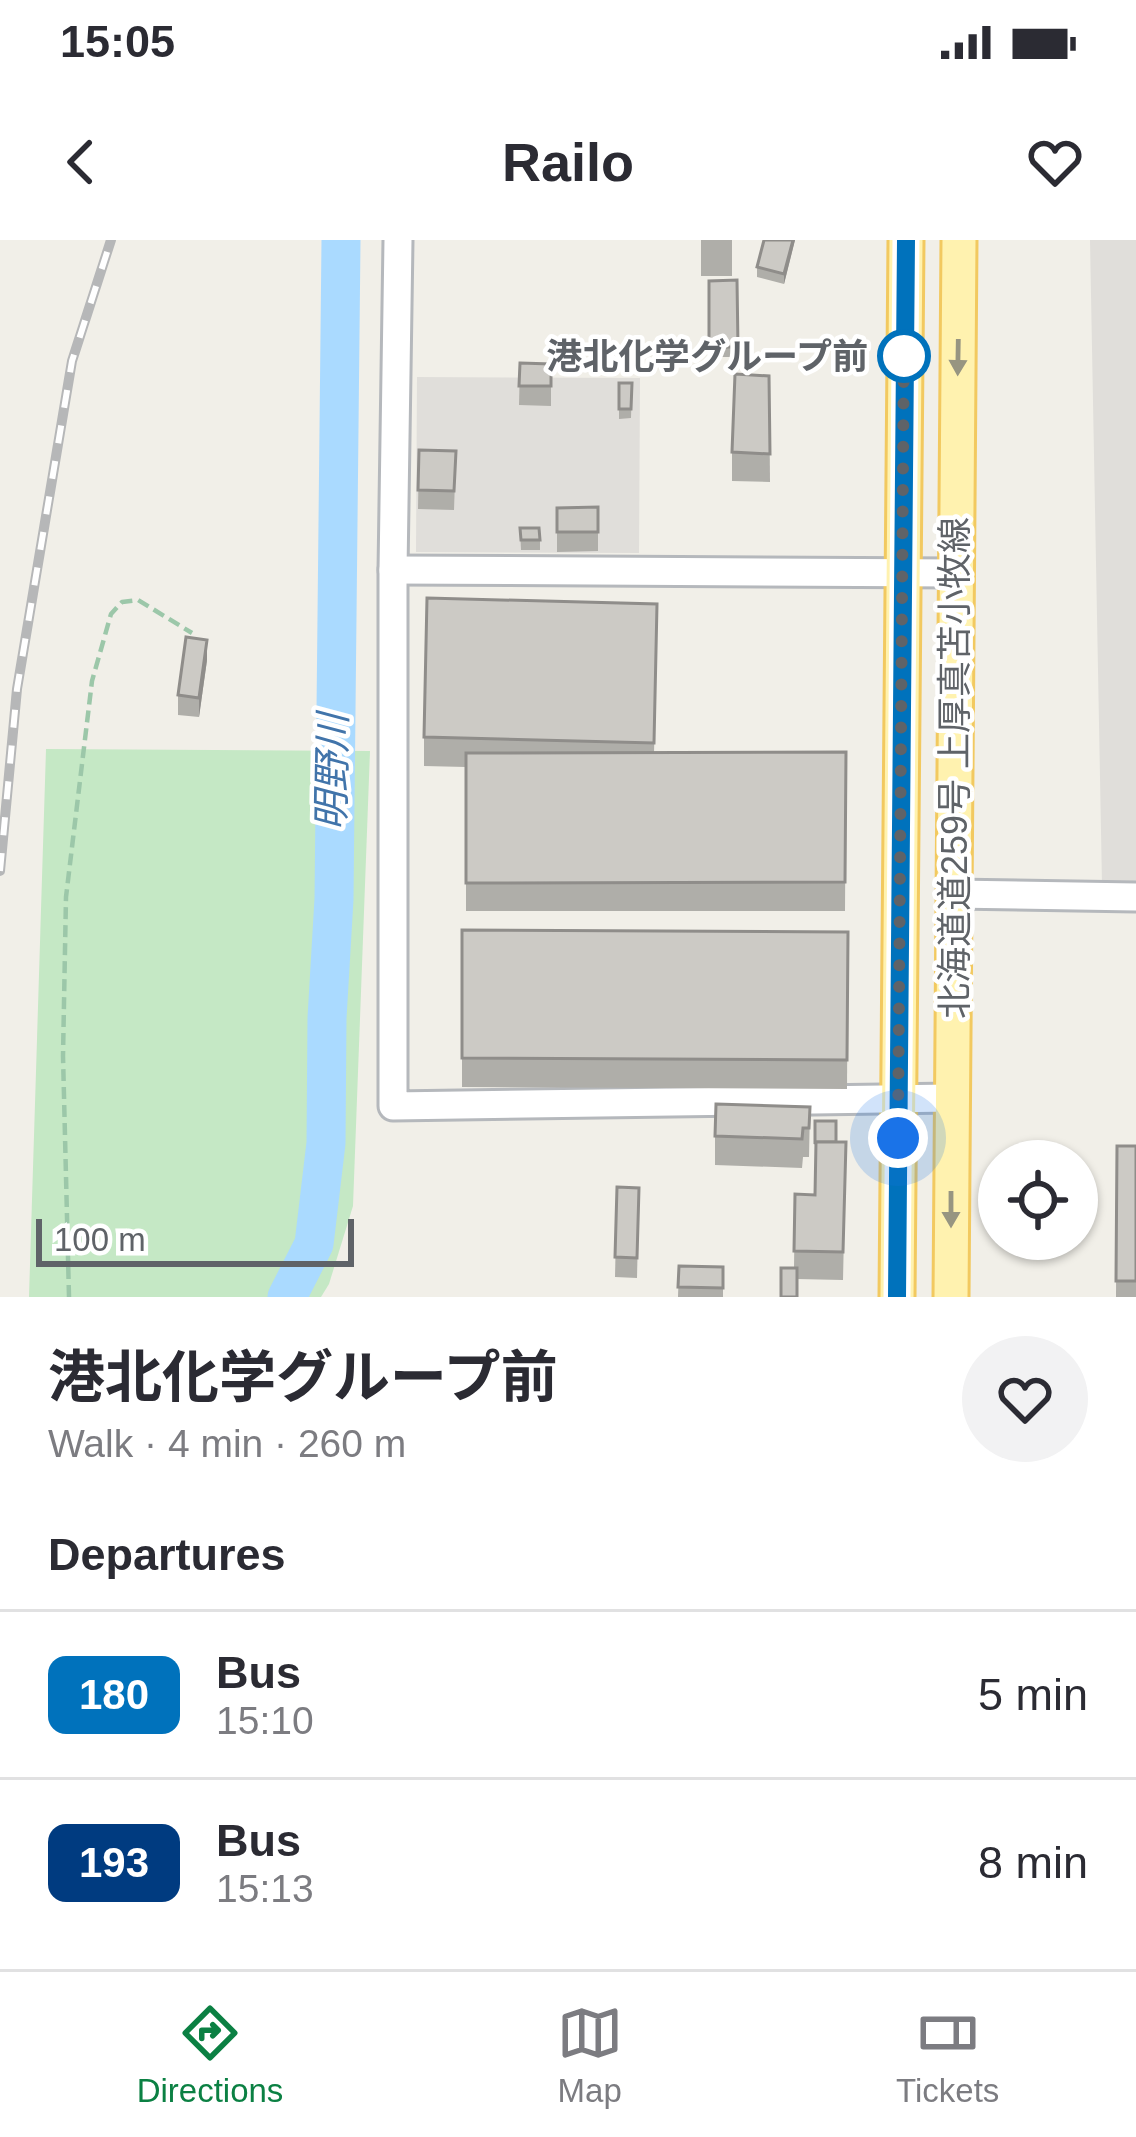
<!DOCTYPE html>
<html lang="en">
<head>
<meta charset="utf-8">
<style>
  body { margin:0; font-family:Helvetica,"Noto Sans JP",sans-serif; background:#f2f2f3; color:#2b2b33; height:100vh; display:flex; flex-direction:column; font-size:45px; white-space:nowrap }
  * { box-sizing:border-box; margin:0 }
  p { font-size:39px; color:#7c7c81 }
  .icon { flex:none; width:66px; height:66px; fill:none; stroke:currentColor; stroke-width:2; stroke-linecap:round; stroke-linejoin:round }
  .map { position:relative; height:1057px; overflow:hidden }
  .details { display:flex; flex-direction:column; background:#fff; flex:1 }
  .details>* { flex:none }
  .badge { padding:0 24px; border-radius:18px; font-size:42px; line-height:78px }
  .fabs { position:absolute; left:978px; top:900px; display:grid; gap:24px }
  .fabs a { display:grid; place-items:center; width:120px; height:120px; border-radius:50%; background:#fff; box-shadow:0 3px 9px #0004; font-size:60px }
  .scale { position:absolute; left:36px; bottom:30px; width:318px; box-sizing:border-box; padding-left:12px; border:6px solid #5f6368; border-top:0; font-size:33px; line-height:42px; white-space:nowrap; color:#5f6368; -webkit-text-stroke:9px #fff; paint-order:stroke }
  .you { position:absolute; width:60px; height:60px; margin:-30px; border:9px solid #fff; border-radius:50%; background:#1a73e8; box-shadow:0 0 0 18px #1a73e833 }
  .map>.badge { position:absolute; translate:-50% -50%; box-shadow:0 0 0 6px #fff }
  h2 { padding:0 48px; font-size:45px; line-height:108px }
  .round { display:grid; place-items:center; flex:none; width:126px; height:126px; border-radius:63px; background:#f2f2f3 }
  .headline { display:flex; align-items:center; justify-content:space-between; height:204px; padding:0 48px }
  h1 { font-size:57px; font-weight:700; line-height:90px }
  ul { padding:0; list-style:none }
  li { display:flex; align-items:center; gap:36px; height:168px; padding:0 48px; border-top:3px solid #e1e1e2 }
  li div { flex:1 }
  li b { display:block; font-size:45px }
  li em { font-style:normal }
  li .badge { min-width:132px; font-weight:700; text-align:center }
  .status { display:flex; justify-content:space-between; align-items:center; height:84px; padding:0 60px; background:#fff; direction:ltr }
  .status svg { height:33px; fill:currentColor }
  header { display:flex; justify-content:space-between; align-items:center; height:156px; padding:0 48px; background:#fff; font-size:54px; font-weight:700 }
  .dock { display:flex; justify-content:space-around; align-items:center; height:168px; border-top:3px solid #e1e1e2; background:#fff; font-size:33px; color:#7c7c81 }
  .dock a { display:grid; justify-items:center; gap:6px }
  .dock .selected { color:#0b8043 }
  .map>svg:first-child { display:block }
  .industrial { fill:#e0deda }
  .green { fill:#c5e8c5 }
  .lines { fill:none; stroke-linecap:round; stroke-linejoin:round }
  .river { stroke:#aadaff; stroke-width:39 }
  .minor-casing { stroke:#b5b8bc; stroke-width:33 }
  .major-casing { stroke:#f2c960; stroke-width:39 }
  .path { stroke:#9cc7a9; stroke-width:4.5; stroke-dasharray:12 6; stroke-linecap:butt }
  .minor { stroke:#fff; stroke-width:27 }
  .major { stroke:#fff2af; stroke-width:33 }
  .rail-casing { stroke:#b6b7b8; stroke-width:10 }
  .rail { stroke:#fff; stroke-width:6; stroke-dasharray:18; stroke-linecap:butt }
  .wall { fill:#afaea9 }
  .shaded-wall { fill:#8f8d8a }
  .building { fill:#cccac5; stroke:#8f8d8a; stroke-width:3 }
  .oneway { fill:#979581 }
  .line-casing { stroke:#fff; stroke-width:27 }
  .line { stroke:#0072bc; stroke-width:18 }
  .walk { stroke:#5f6368; stroke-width:12; stroke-dasharray:0 21.6 }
  .stop-dot { fill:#fff; stroke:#0072bc; stroke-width:6 }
  .labels { text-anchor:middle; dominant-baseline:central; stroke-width:9; stroke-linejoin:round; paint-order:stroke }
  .stop-label { font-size:36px; font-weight:bold; fill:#5f6368; stroke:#fff; text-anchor:end }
  .street-label { font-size:36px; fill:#5f6368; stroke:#fff }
  .water-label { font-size:39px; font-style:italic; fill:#4174aa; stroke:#fff }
</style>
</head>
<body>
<div class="status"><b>15:05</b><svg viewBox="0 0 49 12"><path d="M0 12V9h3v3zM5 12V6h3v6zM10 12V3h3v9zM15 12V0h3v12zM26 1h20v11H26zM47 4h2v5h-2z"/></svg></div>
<header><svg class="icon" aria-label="back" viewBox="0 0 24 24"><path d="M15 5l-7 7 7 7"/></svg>Railo<svg class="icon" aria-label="heart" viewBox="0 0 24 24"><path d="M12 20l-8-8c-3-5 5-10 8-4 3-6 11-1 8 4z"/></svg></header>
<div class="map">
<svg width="1136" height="1057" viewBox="0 0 1136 1057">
  <rect width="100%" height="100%" fill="#f1efe8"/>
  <g class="industrial">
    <path d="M 1090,0 L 1136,0 L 1136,645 L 1102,644 Z"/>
    <path d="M 417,137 L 640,138 L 639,313 L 416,312 Z"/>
  </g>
  <path class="green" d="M 46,509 L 370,511 L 353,966 L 329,1044 L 321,1057 L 29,1057 Z"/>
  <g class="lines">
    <path class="river" d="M 287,1057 L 314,1004 L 326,903 L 327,778 L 334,659 L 341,0"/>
    <g class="minor-casing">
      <g id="minor">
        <path d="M 398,0 L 393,330 L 393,866 L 952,858"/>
        <path d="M 393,330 L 956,333"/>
        <path d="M 953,654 L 1136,657"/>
      </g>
    </g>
    <g class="major-casing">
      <g id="major">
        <path d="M 897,1057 L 906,0"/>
        <path d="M 951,1057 L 959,0"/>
      </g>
    </g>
    <path class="path" d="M 69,1057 L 63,816 L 66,657 L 92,441 L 111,374 L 122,362 L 138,360 L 192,393"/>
    <use href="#minor" class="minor"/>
    <use href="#major" class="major"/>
    <g class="rail-casing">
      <path id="rail" d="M 0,631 L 17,449 L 72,121 L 111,0"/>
    </g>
    <use href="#rail" class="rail"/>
  </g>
  <g class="wall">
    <rect x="701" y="0" width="31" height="36"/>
    <path d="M 764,0 L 795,0 L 784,44 L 757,37 L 757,27 Z"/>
    <path d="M 737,40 L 738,117 L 709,117 L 709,41 Z"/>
    <path d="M 520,123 L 551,124 L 551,166 L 519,165 Z"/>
    <path d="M 769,136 L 770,242 L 732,241 L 732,212 Z"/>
    <path d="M 619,143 L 632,143 L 631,178 L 619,179 Z"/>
    <path d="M 419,210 L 456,211 L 454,270 L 418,269 Z"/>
    <path d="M 598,267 L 598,311 L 557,312 L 557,268 Z"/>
    <path d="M 520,288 L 540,300 L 540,310 L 521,310 Z"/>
    <path d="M 657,392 L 654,513 L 846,512 L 845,671 L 466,671 L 466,527 L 424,526 L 424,497 Z"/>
    <path d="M 207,420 L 199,477 L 178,475 L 178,455 Z"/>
    <path d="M 462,690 L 848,692 L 847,849 L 462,847 Z"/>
    <path d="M 810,867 L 809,917 L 803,917 L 802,928 L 715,925 L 715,896 Z"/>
    <path d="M 815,881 L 836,902 L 846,902 L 843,1040 L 797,1039 L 794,1028 L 795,954 L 815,955 Z"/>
    <path d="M 1117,906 L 1136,906 L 1136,1057 L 1116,1057 Z"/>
    <path d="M 617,947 L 639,948 L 637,1038 L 615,1037 Z"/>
    <path d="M 679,1026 L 723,1027 L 723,1057 L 678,1057 Z"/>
  </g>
  <g class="shaded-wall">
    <path d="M 793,0 L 795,0 L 784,44 L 784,34 Z"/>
    <path d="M 207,400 L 207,420 L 199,477 L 199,458 Z"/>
  </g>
  <g class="building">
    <path d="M 764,0 L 793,0 L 784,34 L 757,27 Z"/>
    <path d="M 737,40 L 738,107 L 709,107 L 709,41 Z"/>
    <path d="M 520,123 L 551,124 L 551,146 L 519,146 Z"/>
    <path d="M 735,134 L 769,136 L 770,214 L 732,212 Z"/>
    <path d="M 619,143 L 632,143 L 631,169 L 619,169 Z"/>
    <path d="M 419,210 L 456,211 L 454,251 L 418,250 Z"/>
    <path d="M 598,267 L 598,292 L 557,292 L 557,268 Z"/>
    <path d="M 520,288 L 539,288 L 540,300 L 521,300 Z"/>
    <path d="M 427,358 L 657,364 L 654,503 L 424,497 Z"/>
    <path d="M 186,397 L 207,400 L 199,458 L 178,455 Z"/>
    <path d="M 846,512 L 845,642 L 466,643 L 466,513 Z"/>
    <path d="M 462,690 L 848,692 L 847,820 L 462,818 Z"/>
    <path d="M 716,864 L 810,867 L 809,888 L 803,888 L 802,899 L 715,896 Z"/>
    <path d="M 815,881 L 836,881 L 836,902 L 816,902 L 815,904 Z"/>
    <path d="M 816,902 L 846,902 L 843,1012 L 794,1011 L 795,954 L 815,955 Z"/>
    <path d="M 1117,906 L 1136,906 L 1136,1041 L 1116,1041 Z"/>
    <path d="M 617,947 L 639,948 L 637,1018 L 615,1017 Z"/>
    <path d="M 679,1026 L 723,1027 L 723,1048 L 678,1047 Z"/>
    <rect x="781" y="1028" width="16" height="29"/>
  </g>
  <defs><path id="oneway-solid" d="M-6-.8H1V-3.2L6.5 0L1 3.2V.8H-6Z" transform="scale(3)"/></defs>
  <g class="oneway">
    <use href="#oneway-solid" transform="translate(958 117) rotate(91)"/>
    <use href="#oneway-solid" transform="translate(951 969) rotate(90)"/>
  </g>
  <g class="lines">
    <g class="line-casing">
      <path id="line" d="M 897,1057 L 906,0"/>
    </g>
    <use href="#line" class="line"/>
    <path class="walk" d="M 898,898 L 904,95 L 904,116"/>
  </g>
  <circle class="stop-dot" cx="904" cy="116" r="24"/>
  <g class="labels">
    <g class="stop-label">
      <text x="868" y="116">港北化学グループ前</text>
    </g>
    <g class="street-label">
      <text transform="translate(954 528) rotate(-90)">北海道道259号 上厚真苫小牧線</text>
    </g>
    <g class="water-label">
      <text transform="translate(332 532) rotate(-89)">明野川</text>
    </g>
  </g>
</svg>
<div class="fabs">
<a><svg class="icon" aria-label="locate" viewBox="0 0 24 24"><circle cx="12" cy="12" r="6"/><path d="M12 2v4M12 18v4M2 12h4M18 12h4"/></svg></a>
</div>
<div class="scale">100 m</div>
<div class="you" style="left:898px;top:898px"></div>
</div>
<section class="details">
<div class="headline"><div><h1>港北化学グループ前</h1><p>Walk · 4 min · 260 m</p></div><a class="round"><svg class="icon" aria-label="heart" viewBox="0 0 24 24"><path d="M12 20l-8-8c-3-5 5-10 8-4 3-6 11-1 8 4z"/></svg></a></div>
<h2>Departures</h2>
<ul>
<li><span class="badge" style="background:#0072bc;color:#fff">180</span><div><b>Bus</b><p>15:10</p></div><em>5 min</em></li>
<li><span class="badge" style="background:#003b80;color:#fff">193</span><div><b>Bus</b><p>15:13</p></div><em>8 min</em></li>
</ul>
</section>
<nav class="dock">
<a class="selected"><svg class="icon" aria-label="directions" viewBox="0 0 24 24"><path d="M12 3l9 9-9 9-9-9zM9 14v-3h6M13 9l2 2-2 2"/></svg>Directions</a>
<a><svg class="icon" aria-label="map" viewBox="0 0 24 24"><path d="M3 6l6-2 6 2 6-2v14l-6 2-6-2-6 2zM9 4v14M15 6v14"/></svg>Map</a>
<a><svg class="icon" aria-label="tickets" viewBox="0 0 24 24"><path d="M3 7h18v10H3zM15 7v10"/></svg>Tickets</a>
</nav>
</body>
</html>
